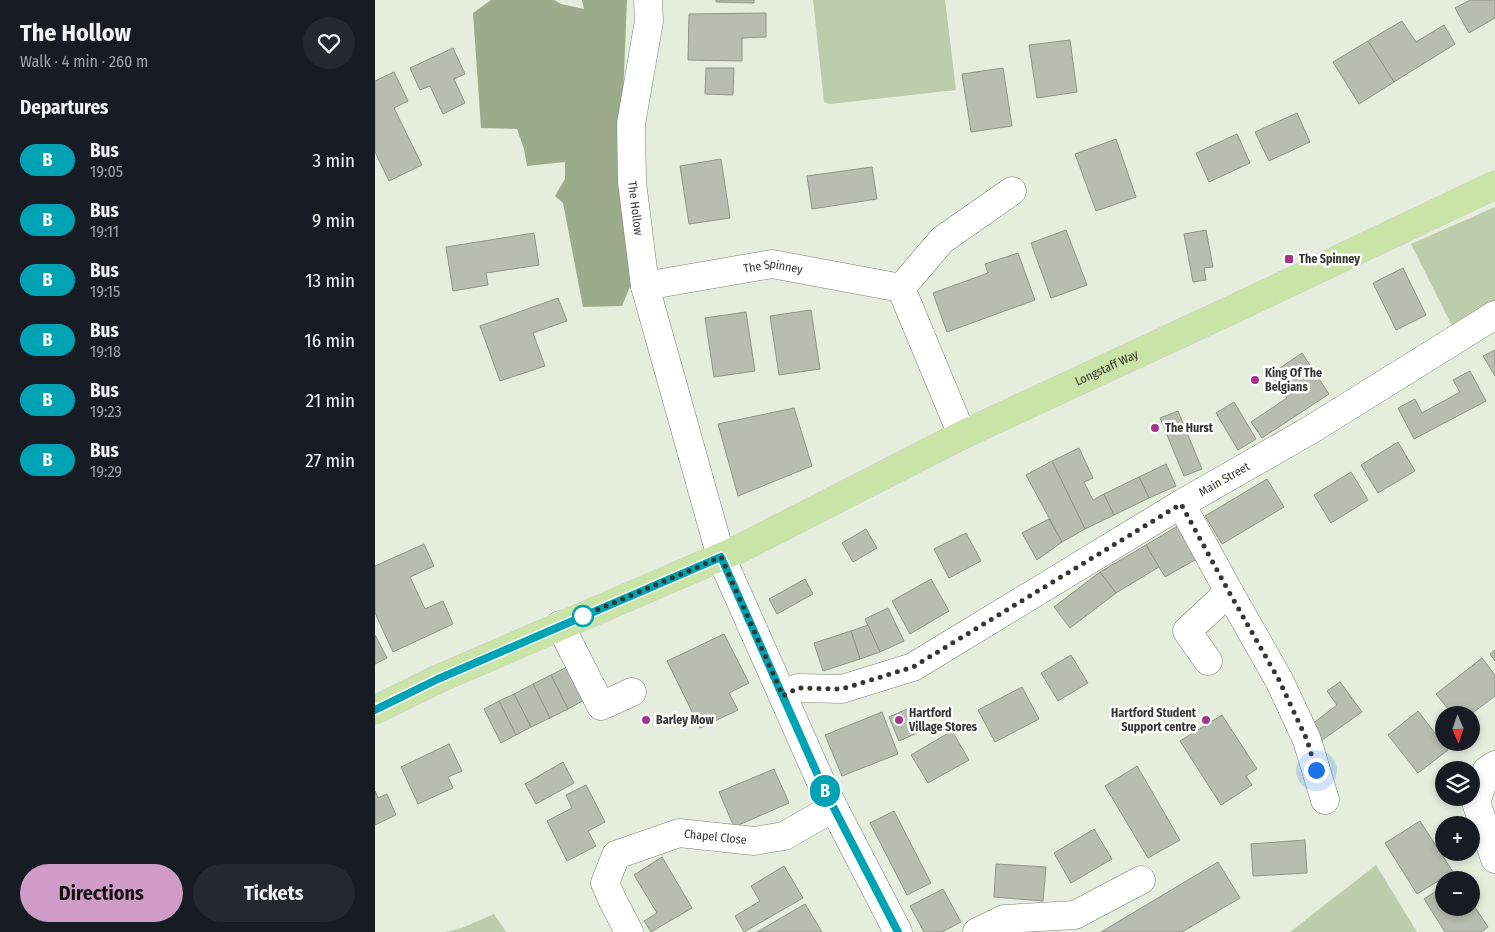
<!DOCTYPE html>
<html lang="en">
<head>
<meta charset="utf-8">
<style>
  body { margin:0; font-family:"Fira Sans Condensed",sans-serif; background:#242831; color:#f1f3f6; height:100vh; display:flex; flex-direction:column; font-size:19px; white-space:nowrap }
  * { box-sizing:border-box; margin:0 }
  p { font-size:16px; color:#9ea1a6 }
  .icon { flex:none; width:28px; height:28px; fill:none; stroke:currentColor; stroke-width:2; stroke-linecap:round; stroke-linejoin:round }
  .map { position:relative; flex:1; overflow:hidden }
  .drawer { display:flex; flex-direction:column; background:#171b24; width:375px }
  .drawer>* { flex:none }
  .badge { padding:0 10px; border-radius:16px; font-size:18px; line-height:32px }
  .needle { width:32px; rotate:178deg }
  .fabs { position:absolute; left:1060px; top:706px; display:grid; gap:10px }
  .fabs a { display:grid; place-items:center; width:45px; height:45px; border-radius:50%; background:#171b24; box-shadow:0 2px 8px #0003; font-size:25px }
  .you { position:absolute; width:25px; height:25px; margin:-12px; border:4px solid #fff; border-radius:50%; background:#1a73e8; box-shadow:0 0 0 8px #1a73e833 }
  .map>.badge { position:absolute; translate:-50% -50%; box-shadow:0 0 0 2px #fff }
  h2 { padding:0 20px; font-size:19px; line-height:45px }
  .round { display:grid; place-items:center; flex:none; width:52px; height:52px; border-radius:26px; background:#242831 }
  .headline { display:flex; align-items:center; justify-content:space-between; height:85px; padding:0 20px }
  h1 { font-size:24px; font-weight:700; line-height:38px }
  .action { display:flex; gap:10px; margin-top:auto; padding:10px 20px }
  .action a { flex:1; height:58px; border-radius:30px; background:#cf9cc7; color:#111; font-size:20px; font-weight:700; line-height:58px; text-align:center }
  .action a+a { background:#242831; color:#f1f3f6 }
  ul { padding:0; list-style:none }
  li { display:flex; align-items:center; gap:15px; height:60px; padding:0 20px }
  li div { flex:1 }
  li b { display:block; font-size:19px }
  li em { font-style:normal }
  li .badge { min-width:55px; font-weight:700; text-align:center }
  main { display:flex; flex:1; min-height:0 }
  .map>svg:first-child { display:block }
  .green { fill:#bdccab }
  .forest { fill:#9cac8b }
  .building { fill:#b7beaf; stroke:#8f9687 }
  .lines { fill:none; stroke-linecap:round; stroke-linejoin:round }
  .minor-casing { stroke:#7a8173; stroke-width:29 }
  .major-casing { stroke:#cecfce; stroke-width:29 }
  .minor { stroke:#fff; stroke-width:28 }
  .major { stroke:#cae3a6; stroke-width:28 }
  .line-casing { stroke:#fff; stroke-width:11 }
  .line { stroke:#00a3b4; stroke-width:8 }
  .walk { stroke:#343731; stroke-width:5; stroke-dasharray:0 9 }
  .poi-dot { fill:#a6328d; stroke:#fff; stroke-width:2 }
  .stop-dot { fill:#fff; stroke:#00a3b4; stroke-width:2.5 }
  .labels { text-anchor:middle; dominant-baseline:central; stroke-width:5; stroke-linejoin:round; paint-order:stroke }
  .street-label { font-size:12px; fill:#343731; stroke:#fff }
  .poi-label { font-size:12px; font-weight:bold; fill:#343731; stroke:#fff; text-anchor:start }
</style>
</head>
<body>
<main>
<section class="drawer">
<div class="headline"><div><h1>The Hollow</h1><p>Walk · 4 min · 260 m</p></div><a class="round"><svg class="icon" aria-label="heart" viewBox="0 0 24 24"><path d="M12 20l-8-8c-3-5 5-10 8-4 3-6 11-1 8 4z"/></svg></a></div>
<h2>Departures</h2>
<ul>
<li><span class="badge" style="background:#00a3b4;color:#fff">B</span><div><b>Bus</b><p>19:05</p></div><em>3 min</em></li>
<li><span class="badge" style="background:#00a3b4;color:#fff">B</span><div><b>Bus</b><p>19:11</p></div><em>9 min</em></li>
<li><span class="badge" style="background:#00a3b4;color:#fff">B</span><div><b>Bus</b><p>19:15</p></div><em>13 min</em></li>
<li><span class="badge" style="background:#00a3b4;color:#fff">B</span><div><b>Bus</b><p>19:18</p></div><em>16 min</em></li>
<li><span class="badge" style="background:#00a3b4;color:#fff">B</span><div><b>Bus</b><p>19:23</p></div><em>21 min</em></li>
<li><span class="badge" style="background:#00a3b4;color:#fff">B</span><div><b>Bus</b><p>19:29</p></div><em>27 min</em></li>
</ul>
<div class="action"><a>Directions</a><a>Tickets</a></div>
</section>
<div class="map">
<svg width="1120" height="932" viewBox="0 0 1120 932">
  <rect width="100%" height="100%" fill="#e5eddd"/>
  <g class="green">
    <path d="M 438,0 L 570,0 L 581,90 L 455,104 L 449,102 Z"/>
    <path d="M 1120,207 L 1120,304 L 1078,328 L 1036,244 Z"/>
    <path d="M 1001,865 L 1042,932 L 915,932 Z"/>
    <path d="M 119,914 L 131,932 L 70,932 L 87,928 Z"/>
  </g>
  <path class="forest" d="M 116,0 L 179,0 L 186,4 L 209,9 L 207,0 L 252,0 L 245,172 L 257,282 L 247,306 L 208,307 L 188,203 L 180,196 L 190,179 L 190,162 L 152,166 L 149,149 L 142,129 L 106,128 L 98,13 Z"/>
  <g class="building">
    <path d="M 341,0 L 379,0 L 379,3 L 341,2 Z"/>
    <path d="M 1095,0 L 1120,0 L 1120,18 L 1094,33 L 1080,8 Z"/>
    <path d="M 391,13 L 391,37 L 367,38 L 367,61 L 313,60 L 314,14 Z"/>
    <path d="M 1027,21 L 1041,42 L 1069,25 L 1080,44 L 1019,82 L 993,41 Z"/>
    <path d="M 695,40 L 702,92 L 662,98 L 654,45 Z"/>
    <path d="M 993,41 L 1019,82 L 984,104 L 958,62 Z"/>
    <path d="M 78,48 L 90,74 L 79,79 L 90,103 L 68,114 L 55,86 L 45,90 L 35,68 Z"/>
    <path d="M 331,68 L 359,68 L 358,95 L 330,94 Z"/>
    <path d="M 628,68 L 637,126 L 596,132 L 587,74 Z"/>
    <path d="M 19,72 L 33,101 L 19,108 L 47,165 L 14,181 L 0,152 L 0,81 Z"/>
    <path d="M 922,113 L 935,142 L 894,161 L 880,132 Z"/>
    <path d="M 862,134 L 875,163 L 834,182 L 821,153 Z"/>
    <path d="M 741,139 L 761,197 L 721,211 L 700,154 Z"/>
    <path d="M 346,159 L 355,218 L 314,224 L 305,166 Z"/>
    <path d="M 497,167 L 502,199 L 437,209 L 432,176 Z"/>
    <path d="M 691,230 L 712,285 L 676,298 L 656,243 Z"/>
    <path d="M 831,230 L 838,267 L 829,268 L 831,280 L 818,282 L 809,234 Z"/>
    <path d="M 159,233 L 164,265 L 111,273 L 113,285 L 78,291 L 71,247 Z"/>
    <path d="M 643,253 L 660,300 L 572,332 L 558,293 L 613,273 L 610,264 Z"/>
    <path d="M 1028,268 L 1051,315 L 1021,330 L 998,283 Z"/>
    <path d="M 183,298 L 192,321 L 158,333 L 170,366 L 125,381 L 105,326 Z"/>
    <path d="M 436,310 L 445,369 L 404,375 L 395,316 Z"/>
    <path d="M 371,312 L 380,371 L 339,377 L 330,318 Z"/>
    <path d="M 1120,350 L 1120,376 L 1108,356 Z"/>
    <path d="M 927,353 L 954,394 L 887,438 L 876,422 L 912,398 L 896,374 Z"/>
    <path d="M 1095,371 L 1111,401 L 1039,439 L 1023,408 L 1040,399 L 1047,413 L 1085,392 L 1078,380 Z"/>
    <path d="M 859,402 L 881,439 L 863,450 L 841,413 Z"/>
    <path d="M 419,408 L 437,466 L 363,496 L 343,424 Z"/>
    <path d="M 803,411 L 827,469 L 809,476 L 785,418 Z"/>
    <path d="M 1023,442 L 1040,471 L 1003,493 L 986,465 Z"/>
    <path d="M 704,448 L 718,478 L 709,482 L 718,500 L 729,494 L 739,515 L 710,529 L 677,461 Z"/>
    <path d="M 677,461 L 710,529 L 687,542 L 651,475 Z"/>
    <path d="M 791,464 L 801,486 L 774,498 L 764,477 Z"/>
    <path d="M 976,472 L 993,500 L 956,523 L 939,495 Z"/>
    <path d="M 764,477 L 774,498 L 739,515 L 729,494 Z"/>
    <path d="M 892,479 L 909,507 L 847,544 L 830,516 Z"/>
    <path d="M 674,519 L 687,542 L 662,560 L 647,533 Z"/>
    <path d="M 806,524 L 825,557 L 790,577 L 771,545 Z"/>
    <path d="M 491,529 L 502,548 L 478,562 L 467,543 Z"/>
    <path d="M 591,533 L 606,561 L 574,578 L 559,549 Z"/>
    <path d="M 49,544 L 59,566 L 35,577 L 50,609 L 68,601 L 78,624 L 18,652 L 0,613 L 0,566 Z"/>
    <path d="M 771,545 L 784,567 L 741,593 L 725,572 Z"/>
    <path d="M 725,572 L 741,593 L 695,628 L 679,607 Z"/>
    <path d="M 430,579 L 438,594 L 402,614 L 394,599 Z"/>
    <path d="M 556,579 L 574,611 L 535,634 L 517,601 Z"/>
    <path d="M 513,608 L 529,641 L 505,652 L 490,619 Z"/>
    <path d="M 493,625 L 505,652 L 485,659 L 476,631 Z"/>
    <path d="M 476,631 L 485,659 L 448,671 L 439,643 Z"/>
    <path d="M 349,634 L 374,683 L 354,693 L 363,710 L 325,728 L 292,661 Z"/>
    <path d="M 0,635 L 12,658 L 0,664 Z"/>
    <path d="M 1120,650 L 1120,661 L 1115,654 Z"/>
    <path d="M 696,655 L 713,683 L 683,701 L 666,673 Z"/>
    <path d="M 1107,658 L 1120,675 L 1120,696 L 1095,715 L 1078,715 L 1061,694 Z"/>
    <path d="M 194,666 L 211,699 L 193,709 L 176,675 Z"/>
    <path d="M 176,675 L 193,709 L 175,718 L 158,684 Z"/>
    <path d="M 965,682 L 987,712 L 943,743 L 932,728 L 962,705 L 952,691 Z"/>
    <path d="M 158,684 L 175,718 L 156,727 L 139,694 Z"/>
    <path d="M 647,687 L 664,719 L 620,742 L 603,710 Z"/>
    <path d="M 139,694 L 156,727 L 141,735 L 124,701 Z"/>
    <path d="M 124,701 L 141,735 L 126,743 L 109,709 Z"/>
    <path d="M 539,706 L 549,730 L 524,741 L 514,717 Z"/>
    <path d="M 1043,711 L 1073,750 L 1043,773 L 1013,735 Z"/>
    <path d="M 507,712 L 523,754 L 467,776 L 450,735 Z"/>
    <path d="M 847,715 L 882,769 L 871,776 L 877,785 L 846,805 L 805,741 Z"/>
    <path d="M 577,731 L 594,760 L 553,783 L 536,755 Z"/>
    <path d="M 74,744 L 87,771 L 73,777 L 78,788 L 43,804 L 26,767 Z"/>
    <path d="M 188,762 L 199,783 L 161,804 L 150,784 Z"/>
    <path d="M 762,766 L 805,840 L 773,858 L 730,786 Z"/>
    <path d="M 399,769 L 414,803 L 359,827 L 344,792 Z"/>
    <path d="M 211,785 L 230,822 L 213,831 L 221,846 L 192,861 L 172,821 L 197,808 L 191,795 Z"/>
    <path d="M 0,791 L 3,798 L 12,794 L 21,815 L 0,825 Z"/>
    <path d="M 519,811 L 556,883 L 532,895 L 495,823 Z"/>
    <path d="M 1045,821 L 1078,872 L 1042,894 L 1010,843 Z"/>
    <path d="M 719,829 L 737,859 L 696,883 L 679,853 Z"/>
    <path d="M 930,840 L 932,873 L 878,876 L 876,844 Z"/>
    <path d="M 287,857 L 317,908 L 276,932 L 269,921 L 282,913 L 259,875 Z"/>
    <path d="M 843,862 L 865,898 L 807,932 L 726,932 Z"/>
    <path d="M 621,864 L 671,867 L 668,901 L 619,897 Z"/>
    <path d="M 409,866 L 428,898 L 369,932 L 360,916 L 385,901 L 376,886 Z"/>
    <path d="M 1069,886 L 1069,908 L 1096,908 L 1096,901 L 1113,927 L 1106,932 L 1070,932 L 1049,899 Z"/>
    <path d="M 568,889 L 586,922 L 567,932 L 549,932 L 535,906 Z"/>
    <path d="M 430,904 L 447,932 L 382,932 Z"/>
  </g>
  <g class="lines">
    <g class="minor-casing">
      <g id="minor">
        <path id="s1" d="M 273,0 L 274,21 L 256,124 L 257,182 L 270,286 L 346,557 L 449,789 L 523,932"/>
        <path id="s2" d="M 270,286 L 397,264 L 526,288 L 587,435"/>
        <path d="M 526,288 L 567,240 L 637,191"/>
        <path d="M 806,504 L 854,592 L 904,680 L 932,740 L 950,800"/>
        <path d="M 185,625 L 226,706 L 257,692"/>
        <path d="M 833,661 L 812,631 L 854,592"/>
        <path id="s3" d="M 409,696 L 423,688 L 467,689 L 538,667 L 806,504 L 937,429 L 1120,315"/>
        <path d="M 1120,765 L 1112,770 L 1101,802 L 1120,859"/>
        <path id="s4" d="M 254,932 L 237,899 L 230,883 L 241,855 L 304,833 L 379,841 L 409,836 L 458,808"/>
        <path d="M 602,932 L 629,919 L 700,915 L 766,880"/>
      </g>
    </g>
    <g class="major-casing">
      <g id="major">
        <path id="s5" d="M 0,710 L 63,679 L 362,550 L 587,435 L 865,306 L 1120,185"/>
      </g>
    </g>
    <use href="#minor" class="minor"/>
    <use href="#major" class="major"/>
  </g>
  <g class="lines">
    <g class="line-casing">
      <path id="line" d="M 0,710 L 63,679 L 346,557 L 449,789 L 523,932"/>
    </g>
    <use href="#line" class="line"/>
    <path class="walk" d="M 208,616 L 203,618 L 346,557 L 408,696 L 423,688 L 467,689 L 538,667 L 806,504 L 854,592 L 904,680 L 932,740 L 941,770"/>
  </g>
  <g class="poi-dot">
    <rect x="909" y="254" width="10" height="10" rx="2.5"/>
    <circle cx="880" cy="380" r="5"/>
    <circle cx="780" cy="428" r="5"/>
    <circle cx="271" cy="720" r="5"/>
    <circle cx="524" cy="720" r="5"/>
    <circle cx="831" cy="720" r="5"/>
  </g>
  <circle class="stop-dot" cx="208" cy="616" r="10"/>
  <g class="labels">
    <g class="street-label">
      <text stroke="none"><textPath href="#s1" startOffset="210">The Hollow</textPath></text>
      <text stroke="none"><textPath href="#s2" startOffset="130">The Spinney</textPath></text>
      <text stroke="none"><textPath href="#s5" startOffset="808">Longstaff Way</textPath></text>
      <text stroke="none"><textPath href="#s3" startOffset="498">Main Street</textPath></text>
      <text stroke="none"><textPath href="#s4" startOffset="188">Chapel Close</textPath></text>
    </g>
    <g class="poi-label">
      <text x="924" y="259">The Spinney</text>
      <text x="890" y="373">King Of The<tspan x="890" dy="14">Belgians</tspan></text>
      <text x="790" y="428">The Hurst</text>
      <text x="534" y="713">Hartford<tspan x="534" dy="14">Village Stores</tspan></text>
      <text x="821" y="713" text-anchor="end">Hartford Student<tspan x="821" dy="14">Support centre</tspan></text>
      <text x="281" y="720">Barley Mow</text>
    </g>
  </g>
</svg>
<div class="fabs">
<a><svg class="needle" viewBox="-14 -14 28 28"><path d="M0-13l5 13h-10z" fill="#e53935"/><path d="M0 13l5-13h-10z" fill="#9ea1a6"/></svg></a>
<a><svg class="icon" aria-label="layers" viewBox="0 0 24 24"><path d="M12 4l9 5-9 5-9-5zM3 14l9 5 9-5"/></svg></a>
<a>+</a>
<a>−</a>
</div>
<div class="you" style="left:941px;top:770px"></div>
<b class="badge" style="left:450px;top:791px;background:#00a3b4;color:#fff">B</b>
</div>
</main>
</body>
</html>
